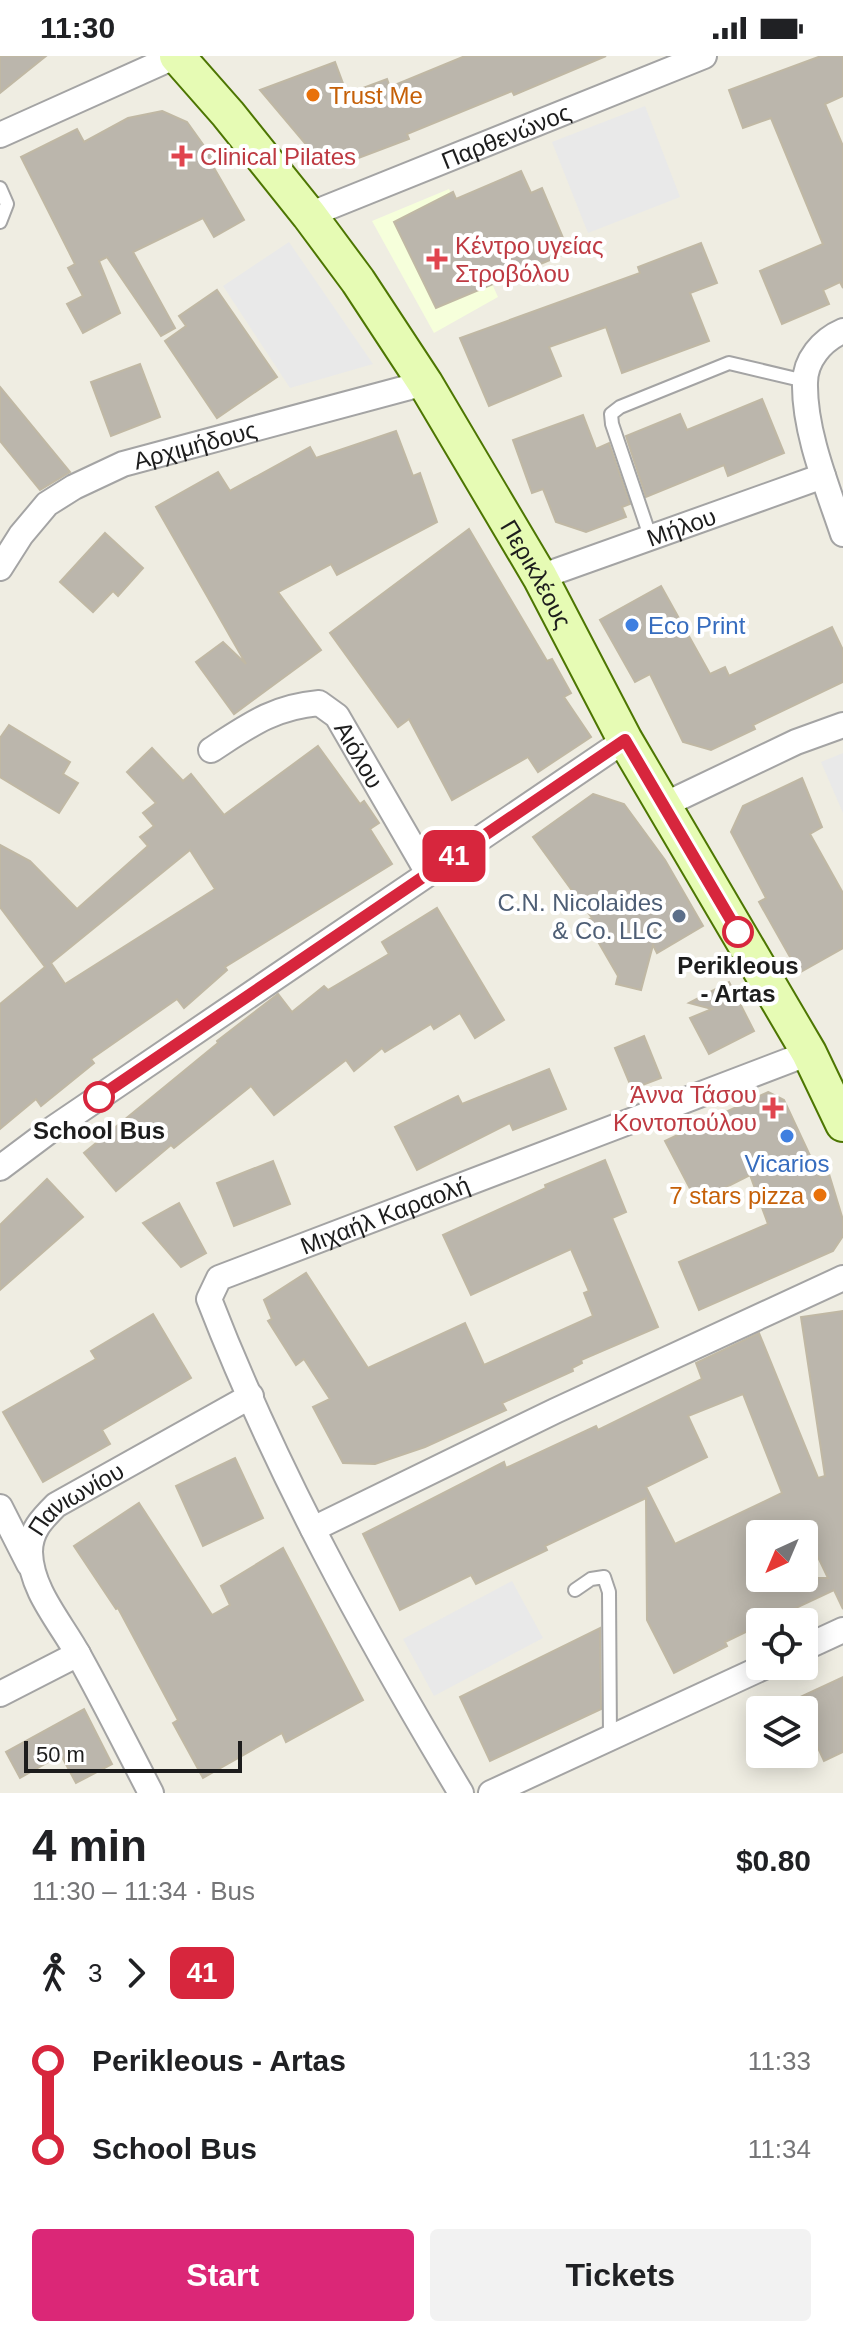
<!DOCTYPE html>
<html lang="en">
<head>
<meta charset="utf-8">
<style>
  body { margin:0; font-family:Arial,sans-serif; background:#f2f2f2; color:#202124; height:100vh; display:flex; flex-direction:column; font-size:30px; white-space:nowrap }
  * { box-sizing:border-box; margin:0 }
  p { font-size:26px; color:#757577 }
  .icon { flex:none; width:44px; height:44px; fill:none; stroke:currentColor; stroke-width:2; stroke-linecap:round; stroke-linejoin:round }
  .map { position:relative; height:1737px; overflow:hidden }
  .details { display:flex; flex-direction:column; background:#fff; flex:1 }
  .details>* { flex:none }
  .badge { padding:0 16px; border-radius:12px; font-size:28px; line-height:52px }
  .needle { width:52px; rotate:224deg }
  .buttons { position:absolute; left:746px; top:1464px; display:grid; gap:16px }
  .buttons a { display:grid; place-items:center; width:72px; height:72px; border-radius:8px; background:#fff; box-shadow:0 4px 20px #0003; font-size:40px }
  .scale { position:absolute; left:24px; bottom:20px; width:218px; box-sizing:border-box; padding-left:8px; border:4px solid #1d1d1d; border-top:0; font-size:22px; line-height:28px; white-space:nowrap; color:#1d1d1d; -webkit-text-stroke:6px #fff; paint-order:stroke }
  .map>.badge { position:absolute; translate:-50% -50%; box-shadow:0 0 0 4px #fff }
  .legs { display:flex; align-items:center; gap:12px; height:88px; padding:0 32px; font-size:26px }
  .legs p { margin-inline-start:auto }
  .summary { display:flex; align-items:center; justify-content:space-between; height:136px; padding:0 32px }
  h1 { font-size:44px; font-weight:700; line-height:60px }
  .action { display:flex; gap:16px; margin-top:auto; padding:16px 32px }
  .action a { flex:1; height:92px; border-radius:8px; background:#db2777; color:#fff; font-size:32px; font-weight:700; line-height:92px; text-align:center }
  .action a+a { background:#f2f2f2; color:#202124 }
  ul { padding:0 32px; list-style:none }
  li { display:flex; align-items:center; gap:28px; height:88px; font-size:30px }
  li i { display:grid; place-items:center; width:12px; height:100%; margin:0 10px; background:currentColor }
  li i::after { content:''; width:20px; height:20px; margin:-10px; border:6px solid; border-radius:50%; background:#fff }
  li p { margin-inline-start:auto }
  li:first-child i { background:linear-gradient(#0000 50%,currentColor 0) }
  li:last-child i { background:linear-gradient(currentColor 50%,#0000 0) }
  .status { display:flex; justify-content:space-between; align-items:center; height:56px; padding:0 40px; background:#fff; direction:ltr }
  .status svg { height:22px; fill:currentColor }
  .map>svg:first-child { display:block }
  .education { fill:#f6ffdb }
  .parking { fill:#e9e9e9 }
  .building { fill:#bbb6ac; stroke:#c0b8a4; stroke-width:2; fill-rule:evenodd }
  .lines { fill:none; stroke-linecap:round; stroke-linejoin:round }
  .lane-casing { stroke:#a4a4a4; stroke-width:16 }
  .street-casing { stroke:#a4a4a4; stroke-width:28 }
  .secondary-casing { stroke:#4d7602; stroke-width:38 }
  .lane { stroke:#fff; stroke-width:12 }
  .street { stroke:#fff; stroke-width:24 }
  .secondary { stroke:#e6fbb4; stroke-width:34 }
  .line-1-casing { stroke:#fff; stroke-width:18 }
  .line-1 { stroke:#d7263d; stroke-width:12 }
  .food-dot { fill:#e8710a; stroke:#fff; stroke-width:3 }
  .health-dot { fill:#e0444e; stroke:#fff; stroke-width:3 }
  .shop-dot { fill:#3f7fe0; stroke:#fff; stroke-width:3 }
  .service-dot { fill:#5c6f8a; stroke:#fff; stroke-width:3 }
  .stop-1-dot { fill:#fff; stroke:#d7263d; stroke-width:4 }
  .labels { text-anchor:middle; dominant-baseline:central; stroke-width:8; stroke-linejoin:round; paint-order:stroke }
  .food-label { font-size:24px; fill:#c56008; stroke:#fff; text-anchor:start }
  .street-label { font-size:24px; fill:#1d1d1d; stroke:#fff }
  .health-label { font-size:24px; fill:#be3a42; stroke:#fff; text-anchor:start }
  .shop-label { font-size:24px; fill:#366cbe; stroke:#fff; text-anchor:start }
  .service-label { font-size:24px; fill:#4e5e75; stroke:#fff; text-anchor:end }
  .stop-label { font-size:24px; font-weight:bold; fill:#1d1d1d; stroke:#fff }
</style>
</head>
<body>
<div class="status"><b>11:30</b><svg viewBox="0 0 49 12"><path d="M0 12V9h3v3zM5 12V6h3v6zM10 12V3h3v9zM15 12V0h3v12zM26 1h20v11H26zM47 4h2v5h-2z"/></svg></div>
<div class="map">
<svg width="843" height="1737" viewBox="0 0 843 1737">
  <rect width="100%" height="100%" fill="#efede2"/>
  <path class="education" d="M 449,133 L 498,241 L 434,277 L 372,165 Z"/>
  <g class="parking">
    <path d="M 645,50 L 680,141 L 588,177 L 552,86 Z"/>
    <path d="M 289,186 L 373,308 L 290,332 L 223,230 Z"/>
    <path d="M 843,697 L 843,757 L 821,706 Z"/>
    <path d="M 512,1525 L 543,1582 L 434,1640 L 403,1583 Z"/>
  </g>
  <g class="building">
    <path d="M 0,0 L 46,0 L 0,37 Z"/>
    <path d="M 465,0 L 606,0 L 514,39 L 512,35 L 407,78 L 409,83 L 340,109 L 320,105 L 260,34 L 335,6 L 347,38 L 387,23 L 390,31 Z"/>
    <path d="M 821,0 L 843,0 L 843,40 L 825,48 L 843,90 L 843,232 L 840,226 L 823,234 L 829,248 L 782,268 L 760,215 L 823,188 L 771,62 L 743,72 L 729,34 Z"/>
    <path d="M 162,55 L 187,66 L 214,104 L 210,105 L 244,164 L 214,181 L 203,162 L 133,196 L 175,272 L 161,280 L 107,201 L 99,205 L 120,257 L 83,277 L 67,248 L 83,240 L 68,212 L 75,208 L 21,101 L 77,73 L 84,86 L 128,62 Z"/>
    <path d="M 521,115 L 531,137 L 542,132 L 569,196 L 436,252 L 394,166 L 453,136 L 456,143 Z"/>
    <path d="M 701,187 L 717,227 L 690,237 L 709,285 L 622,317 L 606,271 L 549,291 L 561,320 L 489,350 L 460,282 L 640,217 L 638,211 Z"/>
    <path d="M 217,234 L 277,321 L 217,362 L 165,285 L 186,270 L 179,260 Z"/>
    <path d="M 140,308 L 160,361 L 111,380 L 91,326 Z"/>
    <path d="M 0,331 L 70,416 L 40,434 L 0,385 Z"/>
    <path d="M 762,343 L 784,397 L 728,420 L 724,409 L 646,441 L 626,380 L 680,358 L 687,374 Z"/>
    <path d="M 583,359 L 596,393 L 609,387 L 630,448 L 622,451 L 626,461 L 586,476 L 556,466 L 543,433 L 532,437 L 513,384 Z"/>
    <path d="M 396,375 L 413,420 L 420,417 L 437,466 L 337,519 L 331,508 L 278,536 L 321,594 L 234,658 L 196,606 L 223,586 L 246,608 L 156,451 L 218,416 L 230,435 L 310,391 L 316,402 Z"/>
    <path d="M 469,473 L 547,605 L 552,603 L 571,637 L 564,641 L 591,681 L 538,716 L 528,701 L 452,744 L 409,663 L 398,671 L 330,577 Z"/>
    <path d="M 105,477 L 143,512 L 118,540 L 113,535 L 93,556 L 60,526 Z"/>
    <path d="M 661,530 L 710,618 L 725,611 L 729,620 L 832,571 L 843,594 L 843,626 L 753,669 L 755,673 L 711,694 L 683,686 L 650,618 L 635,626 L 600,564 Z"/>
    <path d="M 9,669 L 70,706 L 63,718 L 78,727 L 59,757 L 0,721 L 0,682 Z"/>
    <path d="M 318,690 L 360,748 L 364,745 L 379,767 L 370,773 L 392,808 L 225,911 L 227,914 L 184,952 L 177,943 L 91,1003 L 94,1007 L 41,1050 L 36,1043 L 0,1073 L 0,948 L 45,911 L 0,851 L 0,789 L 30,805 L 77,853 L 148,790 L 140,781 L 154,770 L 143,757 L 156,747 L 127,716 L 152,692 L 183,725 L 191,718 L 224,759 ZM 190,794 L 215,833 L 65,928 L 51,907 Z"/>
    <path d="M 802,722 L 822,771 L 810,778 L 843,837 L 843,892 L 799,917 L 759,846 L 766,842 L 731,776 L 743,750 Z"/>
    <path d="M 593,738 L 624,748 L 665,804 L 703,870 L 657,897 L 653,889 L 641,934 L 616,928 L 618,920 L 586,865 L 592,862 L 533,781 Z"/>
    <path d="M 437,852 L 504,964 L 475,982 L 460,957 L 434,973 L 431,968 L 385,996 L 382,992 L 354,1015 L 346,1004 L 274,1059 L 251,1030 L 174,1092 L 171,1089 L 116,1135 L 84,1097 L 218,987 L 217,985 L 278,938 L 292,956 L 324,930 L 328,934 L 389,898 L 382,886 Z"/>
    <path d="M 729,926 L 754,975 L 709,998 L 690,962 L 712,953 L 689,947 Z"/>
    <path d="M 644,980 L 661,1022 L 632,1033 L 615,992 Z"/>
    <path d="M 549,1013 L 566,1053 L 513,1074 L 510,1067 L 417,1114 L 395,1071 L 458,1040 L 462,1048 Z"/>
    <path d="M 768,1036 L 784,1044 L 820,1121 L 829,1118 L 843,1164 L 843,1180 L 833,1195 L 699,1254 L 679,1206 L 768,1168 L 750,1119 L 697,1146 L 665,1085 Z"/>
    <path d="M 605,1104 L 626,1156 L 612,1162 L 658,1271 L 581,1304 L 582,1307 L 572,1312 L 573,1315 L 502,1347 L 506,1354 L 425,1391 L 375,1408 L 343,1407 L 313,1351 L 330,1343 L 304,1303 L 296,1309 L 268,1265 L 272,1263 L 264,1244 L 306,1217 L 368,1312 L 465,1267 L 484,1309 L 593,1260 L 584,1237 L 589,1235 L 571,1193 L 471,1239 L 443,1179 L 546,1132 L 545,1129 Z"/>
    <path d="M 273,1105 L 290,1148 L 234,1170 L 217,1127 Z"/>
    <path d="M 47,1123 L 83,1161 L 0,1234 L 0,1169 Z"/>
    <path d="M 179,1147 L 206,1197 L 181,1211 L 143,1167 Z"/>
    <path d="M 843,1255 L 843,1553 L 834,1534 L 766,1566 L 760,1566 L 760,1569 L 725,1586 L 727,1590 L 674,1617 L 647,1564 L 646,1442 L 545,1490 L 547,1494 L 476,1528 L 471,1519 L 400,1554 L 363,1478 L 504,1406 L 506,1412 L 596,1370 L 598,1374 L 702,1323 L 696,1307 L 759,1277 L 818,1422 L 825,1420 L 801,1261 ZM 743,1338 L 782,1437 L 675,1488 L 646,1431 L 707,1401 L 688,1360 ZM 760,1478 L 807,1478 L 828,1522 L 760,1522 Z"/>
    <path d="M 153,1258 L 191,1322 L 102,1374 L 110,1388 L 43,1426 L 3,1356 L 96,1303 L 91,1295 Z"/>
    <path d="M 235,1402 L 263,1462 L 203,1490 L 176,1430 Z"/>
    <path d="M 139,1447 L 212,1559 L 230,1549 L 221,1530 L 283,1492 L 363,1644 L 286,1686 L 282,1677 L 203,1722 L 173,1667 L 178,1664 L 118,1552 L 116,1553 L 74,1490 Z"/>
    <path d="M 600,1572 L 601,1653 L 490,1705 L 460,1641 Z"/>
    <path d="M 843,1621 L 843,1696 L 824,1705 L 804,1661 L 804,1654 L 801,1654 L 796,1643 Z"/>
    <path d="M 84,1653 L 112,1708 L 76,1727 L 61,1699 L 20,1722 L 6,1696 Z"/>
  </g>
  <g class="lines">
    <g class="lane-casing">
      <g id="lane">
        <path d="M 0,132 L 7,148 L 0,166"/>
        <path d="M 651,483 L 612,368 L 611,358 L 620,351 L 729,307 L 805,325"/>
        <path d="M 575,1534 L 591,1523 L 604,1521 L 609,1536 L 610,1682"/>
      </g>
    </g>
    <g class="street-casing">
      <g id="street">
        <path d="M 0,79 L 176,0"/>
        <path id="s1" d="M 309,159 L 704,0"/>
        <path d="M 843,275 C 822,284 805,304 805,327 C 804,376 828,433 843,478"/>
        <path id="s2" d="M 0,512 L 21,479 L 47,448 L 74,431 L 123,408 L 425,327"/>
        <path id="s3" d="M 540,521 L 823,420"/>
        <path id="s4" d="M 211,694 C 248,670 273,651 319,647 L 337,660 L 428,817"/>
        <path d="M 664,749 L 796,686 L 843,669"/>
        <path d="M 0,1112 L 48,1076 L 625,684"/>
        <path d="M 0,1451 L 29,1508"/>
        <path d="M 313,1473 L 555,1355 L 843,1222"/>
        <path d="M 804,1592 L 843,1574"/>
        <path d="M 0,1638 L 78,1598"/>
        <path id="s5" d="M 151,1737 C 127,1691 104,1645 79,1600 C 62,1568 31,1535 30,1496 C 30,1475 42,1463 56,1449 L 251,1340"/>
        <path id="s6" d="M 461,1737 C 366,1579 276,1416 209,1243 L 219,1222 L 809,997"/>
        <path d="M 491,1737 L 766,1610"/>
      </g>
    </g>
    <g class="secondary-casing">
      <g id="secondary">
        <path id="s7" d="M 177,0 L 228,58 L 309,159 L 358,225 L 425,327 L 540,521 L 625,684 L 809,997 L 843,1068"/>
      </g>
    </g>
    <use href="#lane" class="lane"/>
    <use href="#street" class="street"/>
    <use href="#secondary" class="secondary"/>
  </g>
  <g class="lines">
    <g class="line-1-casing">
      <path id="line-1" d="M 99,1041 L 625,684 L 738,876"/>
    </g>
    <use href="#line-1" class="line-1"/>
  </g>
  <g class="food-dot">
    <circle cx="313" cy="39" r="8"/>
    <circle cx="820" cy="1139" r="8"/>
  </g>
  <g class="health-dot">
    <path d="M178 88h8v8h8v8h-8v8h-8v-8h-8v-8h8z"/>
    <path d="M433 191h8v8h8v8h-8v8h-8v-8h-8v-8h8z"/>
    <path d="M769 1040h8v8h8v8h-8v8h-8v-8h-8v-8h8z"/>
  </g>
  <g class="shop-dot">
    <circle cx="632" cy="569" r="8"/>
    <circle cx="787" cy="1080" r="8"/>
  </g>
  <circle class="service-dot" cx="679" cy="860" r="8"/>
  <g class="stop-1-dot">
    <circle cx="738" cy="876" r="14"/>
    <circle cx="99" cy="1041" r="14"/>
  </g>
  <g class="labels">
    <g class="food-label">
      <text x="329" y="39">Trust Me</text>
      <text x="804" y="1139" text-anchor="end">7 stars pizza</text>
    </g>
    <g class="street-label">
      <text stroke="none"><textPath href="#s1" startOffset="212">Παρθενώνος</textPath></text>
      <text stroke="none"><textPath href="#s2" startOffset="240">Αρχιμήδους</textPath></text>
      <text stroke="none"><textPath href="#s3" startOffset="150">Μήλου</textPath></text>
      <text stroke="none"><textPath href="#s7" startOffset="632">Περικλέους</textPath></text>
      <text stroke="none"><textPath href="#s4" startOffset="186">Αιόλου</textPath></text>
      <text stroke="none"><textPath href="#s6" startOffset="756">Μιχαήλ Καραολή</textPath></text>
      <text stroke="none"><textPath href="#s5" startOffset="346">Πανιωνίου</textPath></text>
    </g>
    <g class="health-label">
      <text x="200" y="100">Clinical Pilates</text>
      <text x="455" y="189">Κέντρο υγείας<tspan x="455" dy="28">Στροβόλου</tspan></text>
      <text x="757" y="1038" text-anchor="end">Άννα Τάσου<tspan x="757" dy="28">Κοντοπούλου</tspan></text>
    </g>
    <g class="shop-label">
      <text x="648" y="569">Eco Print</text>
      <text x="787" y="1107" text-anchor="middle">Vicarios</text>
    </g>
    <g class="service-label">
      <text x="663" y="846">C.N. Nicolaides<tspan x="663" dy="28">&amp; Co. LLC</tspan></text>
    </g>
    <g class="stop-label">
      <text x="738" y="909">Perikleous<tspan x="738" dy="28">- Artas</tspan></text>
      <text x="99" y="1074">School Bus</text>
    </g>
  </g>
</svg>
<div class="buttons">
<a><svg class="needle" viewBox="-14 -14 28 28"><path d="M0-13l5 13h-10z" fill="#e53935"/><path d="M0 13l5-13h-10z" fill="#757577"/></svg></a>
<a><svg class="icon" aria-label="locate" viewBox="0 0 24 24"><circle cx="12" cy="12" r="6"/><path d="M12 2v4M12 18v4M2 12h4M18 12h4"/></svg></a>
<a><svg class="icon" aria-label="layers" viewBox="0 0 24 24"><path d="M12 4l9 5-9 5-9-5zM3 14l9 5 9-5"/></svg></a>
</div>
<div class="scale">50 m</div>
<b class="badge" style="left:454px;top:800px;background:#d7263d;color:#fff">41</b>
</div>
<section class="details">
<div class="summary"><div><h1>4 min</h1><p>11:30 – 11:34 · Bus</p></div><b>$0.80</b></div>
<div class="legs"><svg class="icon" aria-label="walk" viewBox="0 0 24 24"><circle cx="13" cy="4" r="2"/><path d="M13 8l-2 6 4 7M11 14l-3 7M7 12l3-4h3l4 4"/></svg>3<svg class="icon" aria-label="forward" viewBox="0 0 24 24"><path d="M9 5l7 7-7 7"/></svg><b class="badge" style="background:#d7263d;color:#fff">41</b></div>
<ul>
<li><i style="color:#d7263d"></i><b>Perikleous - Artas</b><p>11:33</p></li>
<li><i style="color:#d7263d"></i><b>School Bus</b><p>11:34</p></li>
</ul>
<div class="action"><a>Start</a><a>Tickets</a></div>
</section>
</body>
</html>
